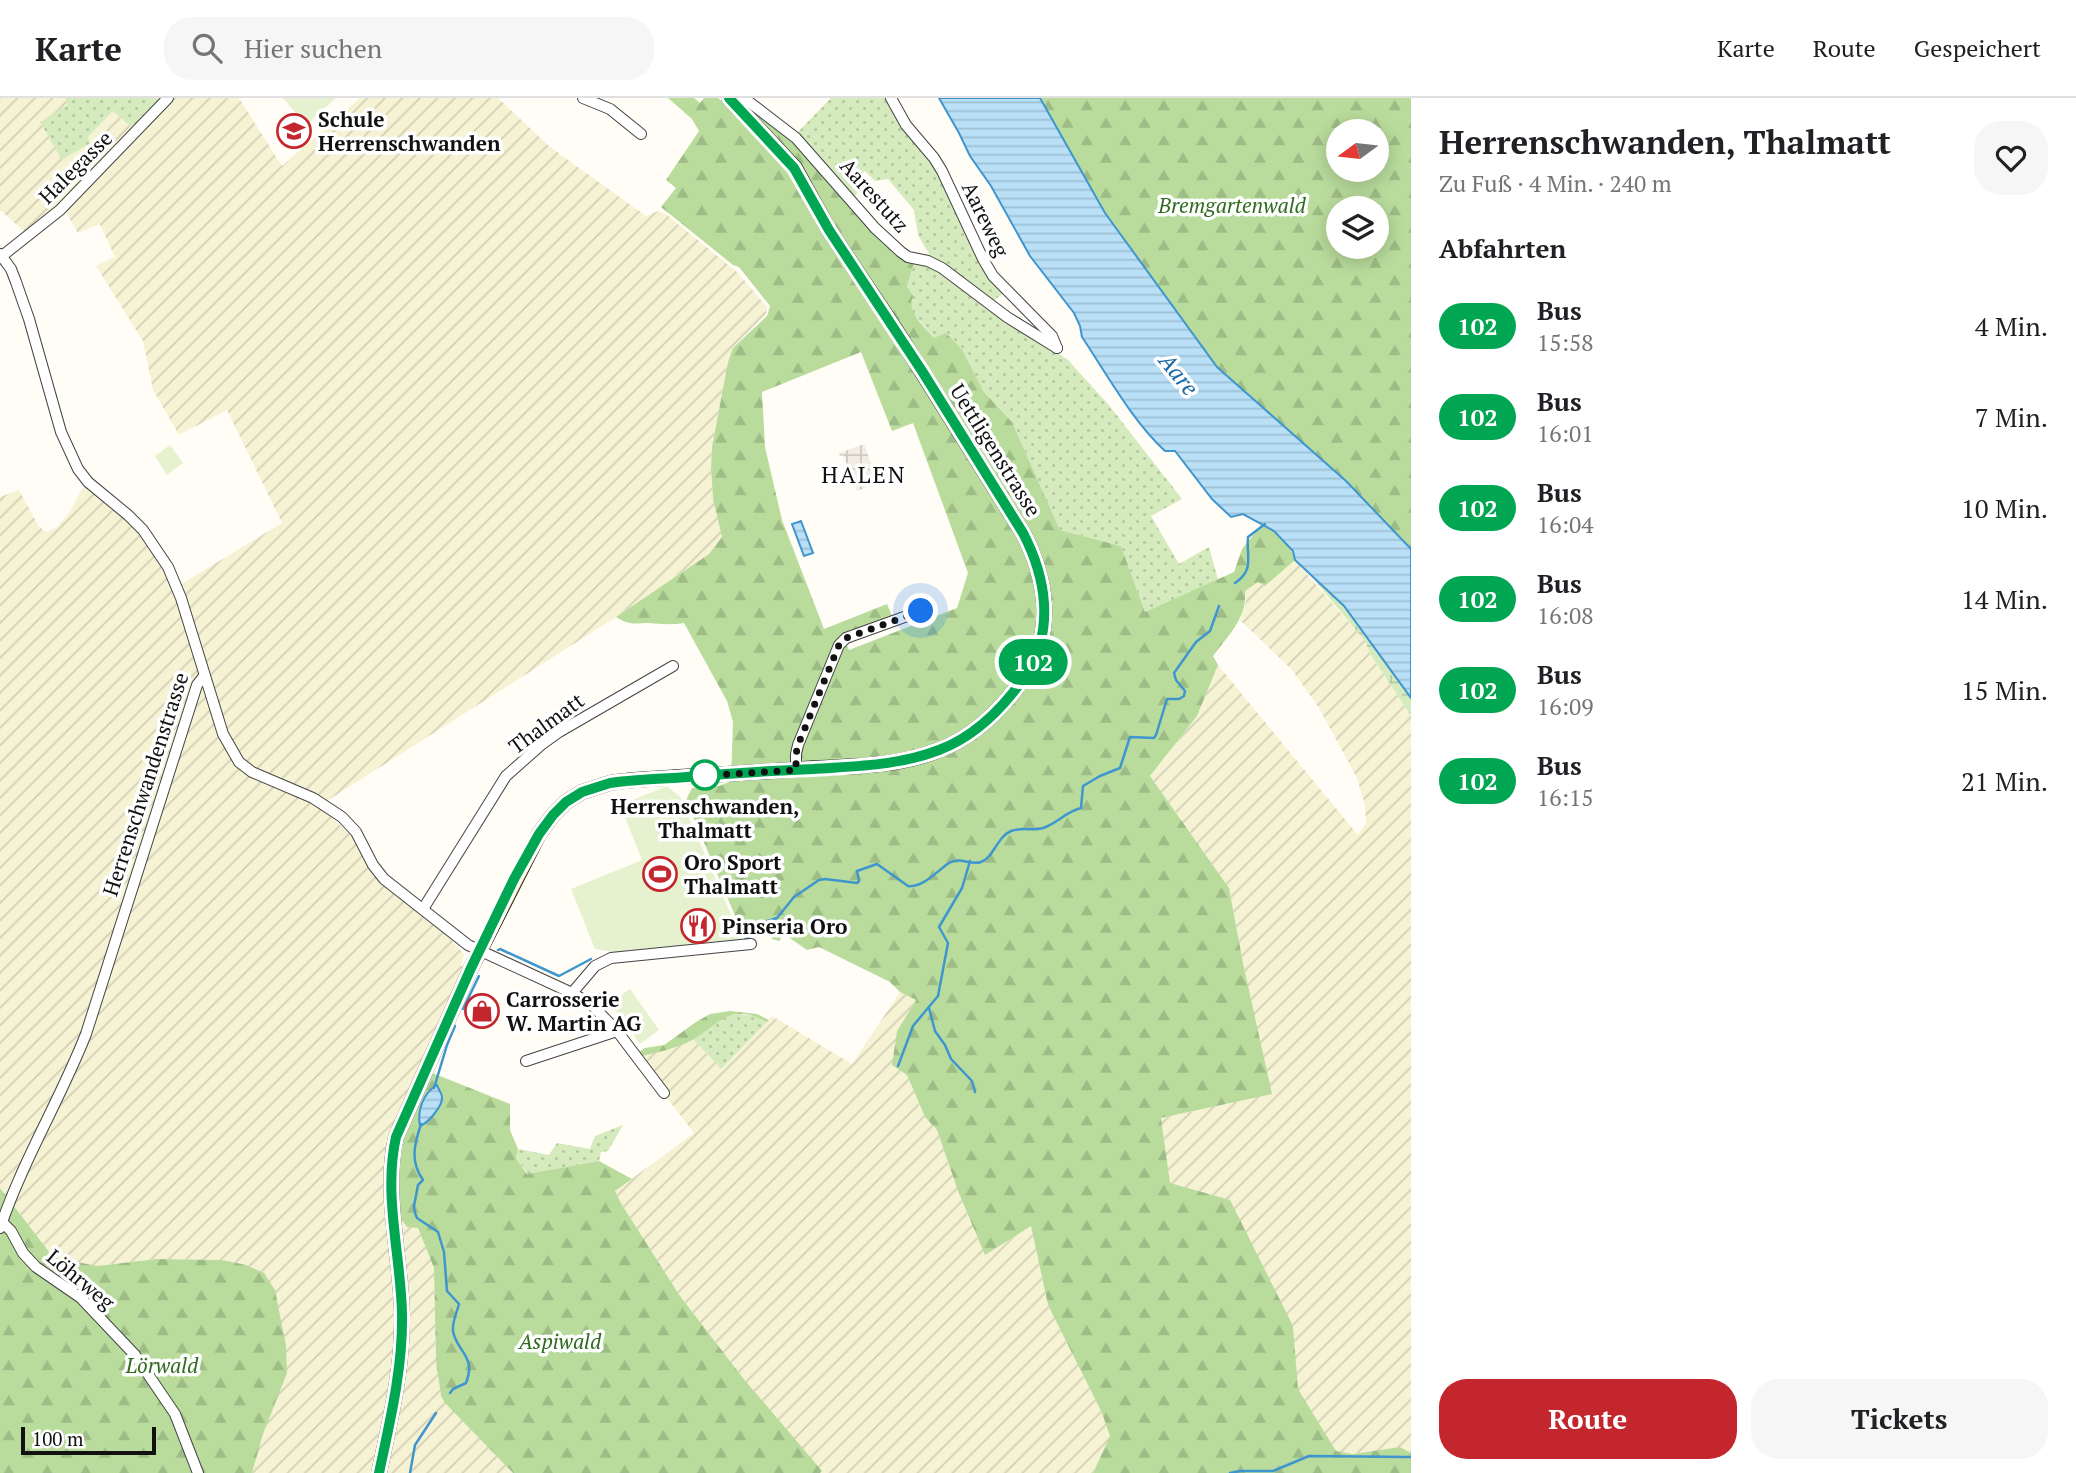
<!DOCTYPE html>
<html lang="de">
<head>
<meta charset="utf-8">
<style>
  body { margin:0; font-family:"PT Serif",serif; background:#f6f6f6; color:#202124; height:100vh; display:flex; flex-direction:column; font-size:26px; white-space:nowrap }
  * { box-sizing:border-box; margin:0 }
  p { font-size:23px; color:#757577 }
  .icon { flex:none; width:38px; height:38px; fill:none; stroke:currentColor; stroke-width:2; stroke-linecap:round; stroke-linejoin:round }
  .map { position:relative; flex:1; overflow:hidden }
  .drawer { display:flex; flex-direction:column; background:#fff; width:665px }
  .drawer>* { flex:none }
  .badge { padding:0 14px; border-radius:23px; font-size:24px; line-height:46px }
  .needle { width:46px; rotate:255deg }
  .buttons { position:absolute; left:1326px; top:21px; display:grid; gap:14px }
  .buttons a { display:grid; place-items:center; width:63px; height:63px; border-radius:50%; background:#fff; box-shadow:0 4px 18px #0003; font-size:35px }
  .scale { position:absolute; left:21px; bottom:18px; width:135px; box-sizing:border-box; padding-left:7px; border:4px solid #111; border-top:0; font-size:19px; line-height:24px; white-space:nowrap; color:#111; -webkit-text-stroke:5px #fff; paint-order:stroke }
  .you { position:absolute; width:35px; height:35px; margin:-18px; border:5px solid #fff; border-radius:50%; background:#1a73e8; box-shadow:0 0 0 10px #1a73e833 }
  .map>.badge { position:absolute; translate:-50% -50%; box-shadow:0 0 0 4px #fff }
  h2 { padding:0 28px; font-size:26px; line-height:63px }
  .round { display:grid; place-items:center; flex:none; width:74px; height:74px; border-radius:28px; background:#f6f6f6 }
  .headline { display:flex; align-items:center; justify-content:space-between; height:119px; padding:0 28px }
  h1 { font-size:33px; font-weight:800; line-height:52px }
  .cta { display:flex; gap:14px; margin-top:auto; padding:14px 28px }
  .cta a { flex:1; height:80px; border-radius:28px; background:#c4262e; color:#fff; font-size:28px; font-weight:800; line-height:80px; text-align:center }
  .cta a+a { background:#f6f6f6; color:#202124 }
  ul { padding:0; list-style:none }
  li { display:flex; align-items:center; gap:21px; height:91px; padding:0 28px }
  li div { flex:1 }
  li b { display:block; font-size:26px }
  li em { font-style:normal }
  li .badge { min-width:77px; font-weight:700; text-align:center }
  header { display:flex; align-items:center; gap:42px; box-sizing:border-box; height:98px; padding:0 35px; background:#fff; border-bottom:2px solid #e0e0e0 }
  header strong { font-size:33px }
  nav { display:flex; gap:38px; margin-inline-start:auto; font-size:24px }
  .search { width:490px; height:63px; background:#f6f6f6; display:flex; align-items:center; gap:18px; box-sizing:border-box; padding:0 24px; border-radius:28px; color:#757577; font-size:26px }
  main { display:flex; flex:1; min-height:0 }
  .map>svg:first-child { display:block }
  .farmland { fill:url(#farmland-furrows) }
  .green { fill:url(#green-dots) }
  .forest { fill:url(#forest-firs); fill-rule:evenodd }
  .wetland { fill:url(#wetland-marsh) }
  .pitch { fill:#e6f2cf }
  .plaza { fill:url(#plaza-grid) }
  .water { fill:url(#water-rules); stroke:#3f96cf; stroke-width:2 }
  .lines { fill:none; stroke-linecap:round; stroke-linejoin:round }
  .stream { stroke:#3f96cf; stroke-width:2.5 }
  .minor-casing { stroke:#444; stroke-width:12 }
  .major-casing { stroke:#222; stroke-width:16 }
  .minor { stroke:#fff; stroke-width:10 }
  .major { stroke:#f9d66b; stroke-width:14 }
  .line-casing { stroke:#fff; stroke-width:16 }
  .line { stroke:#00a651; stroke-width:10 }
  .walk { stroke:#111; stroke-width:7; stroke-dasharray:0 12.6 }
  .stop-dot { fill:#fff; stroke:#00a651; stroke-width:3.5 }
  .labels { text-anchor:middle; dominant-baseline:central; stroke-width:7; stroke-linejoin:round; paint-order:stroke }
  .poi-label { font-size:21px; font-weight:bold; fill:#111; stroke:#fff; text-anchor:start }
  .street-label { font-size:21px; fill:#111; stroke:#fff }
  .park-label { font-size:21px; font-style:italic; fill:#2f6b1f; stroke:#fff }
  .stop-label { font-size:21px; font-weight:bold; fill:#111; stroke:#fff }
  .water-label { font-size:23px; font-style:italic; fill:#1768a6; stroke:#fff }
  .neighbourhood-label { font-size:23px; letter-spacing:2px; fill:#111; stroke:#fff }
</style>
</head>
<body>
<header>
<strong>Karte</strong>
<div class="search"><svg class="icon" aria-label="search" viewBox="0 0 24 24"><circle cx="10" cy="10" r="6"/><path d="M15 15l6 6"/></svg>Hier suchen</div>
<nav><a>Karte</a><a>Route</a><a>Gespeichert</a></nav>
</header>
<main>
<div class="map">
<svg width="1411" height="1375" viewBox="0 0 1411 1375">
  <defs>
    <pattern id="farmland-furrows" width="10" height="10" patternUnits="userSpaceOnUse" patternTransform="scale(1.75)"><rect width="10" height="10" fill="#f6f3d4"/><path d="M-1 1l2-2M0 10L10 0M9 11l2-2" fill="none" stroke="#d2cfb5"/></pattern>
    <pattern id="green-dots" width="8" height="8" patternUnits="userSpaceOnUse" patternTransform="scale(1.75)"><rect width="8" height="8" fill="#d5ebbd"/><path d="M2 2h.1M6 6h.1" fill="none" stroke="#b6c8a1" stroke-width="1.8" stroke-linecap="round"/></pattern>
    <pattern id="forest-firs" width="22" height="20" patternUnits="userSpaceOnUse" patternTransform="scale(1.75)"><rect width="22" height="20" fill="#b9dc9c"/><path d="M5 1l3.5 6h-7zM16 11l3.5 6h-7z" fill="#9ebc85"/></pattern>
    <pattern id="wetland-marsh" width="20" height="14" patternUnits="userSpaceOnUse" patternTransform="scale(1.75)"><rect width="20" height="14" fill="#d5ebbd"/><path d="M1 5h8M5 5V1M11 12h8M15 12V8" fill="none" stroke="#b6c8a1"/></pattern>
    <pattern id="plaza-grid" width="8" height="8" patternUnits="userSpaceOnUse" patternTransform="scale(1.75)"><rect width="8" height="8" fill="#f1ede2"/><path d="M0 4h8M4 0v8" fill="none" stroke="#cecac1"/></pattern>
    <pattern id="water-rules" width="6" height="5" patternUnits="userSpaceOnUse" patternTransform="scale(1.75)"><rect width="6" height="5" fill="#b9e0f7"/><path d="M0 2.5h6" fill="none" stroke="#9ebfd3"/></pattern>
  </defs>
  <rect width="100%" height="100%" fill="#fffdf5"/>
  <g class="farmland">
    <path d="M 0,0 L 65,0 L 69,6 L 62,62 L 80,51 L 88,39 L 114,12 L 130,27 L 137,26 L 74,93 L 25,134 L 0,112 Z"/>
    <path d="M 173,0 L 239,0 L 282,68 L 360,0 L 498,0 L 550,49 L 646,118 L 658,113 L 667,117 L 737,174 L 767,209 L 766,216 L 733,250 L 728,264 L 712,349 L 711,370 L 713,401 L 722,439 L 709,456 L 616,519 L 319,708 L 353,739 L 371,769 L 453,841 L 452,843 L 464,856 L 461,868 L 463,869 L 400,1014 L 397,1253 L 375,1375 L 252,1375 L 263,1336 L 222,1162 L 157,1161 L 97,1168 L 53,1159 L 0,1090 L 0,399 L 19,392 L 38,427 L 44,433 L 48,434 L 58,428 L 70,414 L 81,393 L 87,387 L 140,434 L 178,488 L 282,425 L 227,312 L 179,337 L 153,292 L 143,243 L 96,168 L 115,159 L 100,126 L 78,135 L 67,116 L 67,111 Z"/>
    <path d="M 1295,462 L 1364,542 L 1371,557 L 1411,618 L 1411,1355 L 1400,1349 L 1353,1356 L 1336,1353 L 1297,1291 L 1293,1228 L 1170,1085 L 1161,1020 L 1271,996 L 1243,865 L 1229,790 L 1150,678 L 1197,618 L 1218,567 L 1358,737 L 1366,725 L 1365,707 L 1357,680 L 1319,610 L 1292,572 L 1240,522 L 1246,503 L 1245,493 L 1258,484 L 1266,488 Z"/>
    <path d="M 900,894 L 916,902 L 897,933 L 907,977 L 925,1019 L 937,1032 L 958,1093 L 985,1157 L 1031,1128 L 1048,1207 L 1102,1315 L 1111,1338 L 1093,1375 L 820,1375 L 821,1373 L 743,1280 L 680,1198 L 622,1107 L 615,1093 L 694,1035 L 664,996 L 642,958 L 674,950 L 693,941 L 721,971 L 772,918 L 852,966 Z"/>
    <path d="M 397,1110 L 418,1130 L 434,1170 L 436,1264 L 441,1298 L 513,1375 L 383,1375 L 396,1311 Z"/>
  </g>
  <g class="green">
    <path d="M 65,0 L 162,0 L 137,26 L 130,28 L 113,13 L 88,39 L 90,45 L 62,62 L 40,24 L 68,6 Z"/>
    <path d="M 831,0 L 888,0 L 933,61 L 1005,194 L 992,204 L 935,163 L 929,156 L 918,137 L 914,112 L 888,81 L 875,83 L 865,73 L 858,79 L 865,87 L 853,100 L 797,35 Z"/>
    <path d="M 914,165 L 930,168 L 1068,262 L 1108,306 L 1182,401 L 1151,418 L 1179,466 L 1209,449 L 1218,482 L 1145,514 L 1121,448 L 1060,432 L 1012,324 L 984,294 L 961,252 L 935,241 L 913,215 L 907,190 Z"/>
    <path d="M 738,916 L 756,918 L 767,924 L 721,971 L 693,941 L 723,919 Z"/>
    <path d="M 623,1027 L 608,1053 L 601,1054 L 599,1063 L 528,1076 L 516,1060 L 518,1051 L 549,1057 L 557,1045 L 590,1051 L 595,1038 Z"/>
  </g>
  <g class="forest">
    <path d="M 668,0 L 694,0 L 700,5 L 704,0 L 718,0 L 722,3 L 724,0 L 738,0 L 790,41 L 914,165 L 907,189 L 913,198 C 906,214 924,228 934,240 L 946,235 L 962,252 L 984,294 L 1012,324 L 1060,432 L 1121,448 L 1145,514 L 1234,474 L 1242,451 L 1262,426 C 1276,434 1291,446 1295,462 L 1265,488 L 1258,484 L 1245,493 C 1248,519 1227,539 1213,558 L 1218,567 L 1197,618 L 1150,678 L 1229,790 L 1243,865 L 1272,996 L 1161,1020 L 1170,1085 L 1230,1102 L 1293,1228 L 1298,1291 L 1336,1353 L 1353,1356 L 1400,1349 L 1411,1355 L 1411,1375 L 1093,1375 L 1110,1338 L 1102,1315 L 1048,1207 L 1031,1128 L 985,1157 L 958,1093 L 937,1032 L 925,1019 L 907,977 L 892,967 L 897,933 L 916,902 L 900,894 L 890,884 L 819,849 L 807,852 L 784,836 L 779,843 L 772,841 L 770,830 L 742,834 L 686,702 L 692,690 L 719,688 L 731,683 L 733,624 L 727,603 L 684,525 C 672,527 661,526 649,525 C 635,525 630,528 616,519 L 709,456 L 722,439 L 713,401 L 711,370 L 712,349 L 728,264 L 733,250 L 767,218 L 770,208 L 739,169 L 733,167 L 661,109 L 676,90 L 666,82 L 699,33 L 692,21 ZM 861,254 L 892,333 L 913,325 L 968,475 L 957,510 L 849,552 L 843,537 L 892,518 L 887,506 L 824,531 L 782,422 L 765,349 L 762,294 Z"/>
    <path d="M 1040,0 L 1411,0 L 1411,451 L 1346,383 L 1217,269 L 1105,115 ZM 1339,33 L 1377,33 L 1377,72 L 1339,72 ZM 1339,110 L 1377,110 L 1377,149 L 1339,149 Z"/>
    <path d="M 730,913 L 757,916 L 769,922 L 767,924 C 731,904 721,924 694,941 C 678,950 659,954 642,958 L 639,954 L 645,950 L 664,947 L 696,924 L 710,916 Z"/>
    <path d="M 430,974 L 510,1006 L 510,1032 L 518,1051 L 516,1060 L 527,1076 L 599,1063 L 632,1081 L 615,1093 L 622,1107 L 680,1198 L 743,1280 L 822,1373 L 820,1375 L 513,1375 L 445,1305 L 441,1298 L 436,1264 L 434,1170 L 418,1130 L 407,1129 L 401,1121 L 397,1110 L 399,1045 Z"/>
    <path d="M 0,1090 L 53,1159 L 97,1168 L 157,1161 L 222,1162 L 246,1167 L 264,1175 L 275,1192 L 286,1248 L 287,1275 L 263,1336 L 252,1375 L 0,1375 Z"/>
  </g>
  <path class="wetland" d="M 1307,473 L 1344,508 L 1411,600 L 1411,618 L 1371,557 L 1364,542 Z"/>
  <g class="pitch">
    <path d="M 283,0 L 336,0 L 306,27 Z"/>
    <path d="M 170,347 L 183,365 L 167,377 L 155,358 Z"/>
    <path d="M 667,688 L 680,699 L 742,842 L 614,854 L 595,851 L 571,791 L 642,762 L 620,707 Z"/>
    <path d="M 630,891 L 659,932 L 640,946 L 610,905 Z"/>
  </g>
  <path class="plaza" d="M 864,346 L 878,385 L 857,393 L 843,357 L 840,358 L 839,355 Z"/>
  <g class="water">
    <path d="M 939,0 L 1040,0 L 1105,115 L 1217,269 L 1346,383 L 1411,451 L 1411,600 L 1344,508 L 1295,462 L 1293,453 L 1274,433 L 1243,416 L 1231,419 L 1212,401 L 1175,353 L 1165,353 C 1133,324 1106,275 1082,239 L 1080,228 L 1074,215 L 1030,158 L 991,88 L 970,58 L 959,35 Z"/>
    <path d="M 801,423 L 813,455 L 804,458 L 792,426 Z"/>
    <path d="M 437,987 C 438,991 442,995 442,999 C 443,1008 428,1025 420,1028 C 417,1013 423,995 437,987 Z"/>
  </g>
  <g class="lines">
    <g class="stream">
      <path d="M 1235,485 C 1255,471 1246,459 1248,439 L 1265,426"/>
      <path d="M 744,842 L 749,839 L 751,828 L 777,820 L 794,799 L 819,782 L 825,781 L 857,785 L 859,783 L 857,773 L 877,766 L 908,788 C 923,790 937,773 949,765 C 961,758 970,768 981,764 C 994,759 997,739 1011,733 C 1021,729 1033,733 1043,730 C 1058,725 1065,714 1081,710 L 1083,688 L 1100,678 L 1120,670 L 1130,639 L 1154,640 L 1156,637 L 1167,601 L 1179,601 L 1184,598 L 1185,593 L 1176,582 L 1174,575 L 1196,544 L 1210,533 L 1219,508"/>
      <path d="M 498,852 L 500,851 L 559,878 L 591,861"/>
      <path d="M 929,910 L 935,933 L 945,947 L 951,961 L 972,983 L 975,994"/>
      <path d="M 463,911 L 479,878"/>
      <path d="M 898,968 L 913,928 L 938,898 L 948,845 L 939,829 L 962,790 L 970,763"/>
      <path d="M 434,990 L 447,947 L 455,928"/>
      <path d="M 421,1026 C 414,1047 410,1064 423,1082 L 418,1087 L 414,1108 L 415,1115 L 417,1120 L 438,1134 L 444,1154 L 447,1193 L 459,1206 C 457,1214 452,1224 453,1233 C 456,1253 477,1258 466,1285 L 453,1291 L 450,1295"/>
      <path d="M 410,1375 L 415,1347 L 436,1315"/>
      <path d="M 1230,1375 L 1240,1373 L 1273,1373 L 1309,1358 L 1411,1359"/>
    </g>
    <g class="minor-casing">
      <g id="minor">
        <path d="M 583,0 L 610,11 L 641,36"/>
        <path d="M 744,0 L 796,40 L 875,130 L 901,154 L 908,159 L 928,163 L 942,170 L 1007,219 L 1057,250"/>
        <path d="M 891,0 L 906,27 L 934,60 L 942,73 L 983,161 L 993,178 L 1052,238 L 1057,250"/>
        <path d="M 0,156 L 11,171 L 16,184 L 29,221 L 61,334 L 78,371 L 88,384 L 128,417 L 143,432 L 168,469 L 181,500 L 223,636 L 239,664 L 252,674 L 313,700 L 342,719 L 356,734 L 373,767 L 384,781 L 468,847 L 572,895 L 592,907 L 617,933 L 664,995"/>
        <path d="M 2,158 L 60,112 L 168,0"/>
        <path d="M 796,672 L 796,656 L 798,647 L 839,547 L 846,540 L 921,513"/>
        <path d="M 423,811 L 506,678 L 541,647 L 559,634 L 673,568"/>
        <path d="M 572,895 L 595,868 L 611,860 L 751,846"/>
        <path d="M 526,963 L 617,933"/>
        <path d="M 2,1124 L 11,1133 L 23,1155 L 36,1169 L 81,1200 L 135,1257 L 175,1316 L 198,1375"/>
        <path d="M 0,1130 C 23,1062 60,1002 86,936 L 197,587 L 204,578"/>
      </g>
    </g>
    <g class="major-casing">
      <path id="major" d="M 379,1375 C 390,1323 403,1270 402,1216 C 401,1159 383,1095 396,1039 L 471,870 L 539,736 L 553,717 L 566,704 L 582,694 L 610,685 C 633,681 656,681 680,679 C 726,676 772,673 818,670 C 859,668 900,668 939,652 C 976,638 1004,609 1026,577 C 1055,532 1046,479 1023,435 L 897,234 L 829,132 L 795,70 L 729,0"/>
    </g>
    <use href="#minor" class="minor"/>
    <use href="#major" class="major"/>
  </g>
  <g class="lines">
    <g class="line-casing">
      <path id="line" d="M 379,1375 C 390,1323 403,1270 402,1216 C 401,1158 383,1097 396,1039 L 471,870 L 514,781 L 539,736 L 553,717 L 566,704 L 582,694 L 610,685 C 631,682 653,681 674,680 C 720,676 766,673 813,671 C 855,668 898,668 939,652 C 976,638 1004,609 1026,577 C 1055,532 1046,479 1023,435 L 922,273 L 829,132 L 794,70 L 729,0"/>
    </g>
    <use href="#line" class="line"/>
    <path class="walk" d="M 705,677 L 697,678 L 796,672 L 796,656 L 798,647 L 839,547 L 846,540 L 921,513"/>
  </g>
  <defs>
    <g id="school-ring" transform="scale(1.75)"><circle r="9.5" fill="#fff" stroke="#c4262e" stroke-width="1.5"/><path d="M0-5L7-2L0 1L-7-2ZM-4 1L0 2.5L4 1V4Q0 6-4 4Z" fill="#c4262e"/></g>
    <g id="stadium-ring" transform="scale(1.75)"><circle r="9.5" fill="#fff" stroke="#c4262e" stroke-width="1.5"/><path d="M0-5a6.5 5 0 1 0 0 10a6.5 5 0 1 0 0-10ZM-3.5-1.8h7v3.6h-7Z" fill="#c4262e"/></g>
    <g id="restaurant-ring" transform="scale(1.75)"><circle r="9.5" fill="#fff" stroke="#c4262e" stroke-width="1.5"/><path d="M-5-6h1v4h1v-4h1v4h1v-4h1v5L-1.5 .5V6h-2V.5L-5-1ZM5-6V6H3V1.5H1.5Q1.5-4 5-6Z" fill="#c4262e"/></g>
    <g id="shop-ring" transform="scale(1.75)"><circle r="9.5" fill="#fff" stroke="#c4262e" stroke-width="1.5"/><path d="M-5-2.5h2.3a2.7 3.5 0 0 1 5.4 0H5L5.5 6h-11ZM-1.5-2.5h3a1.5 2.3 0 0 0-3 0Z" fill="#c4262e"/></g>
  </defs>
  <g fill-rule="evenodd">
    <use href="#school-ring" x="294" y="33"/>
    <use href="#stadium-ring" x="660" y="776"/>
    <use href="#restaurant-ring" x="698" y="828"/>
    <use href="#shop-ring" x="482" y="913"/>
  </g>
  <circle class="stop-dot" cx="705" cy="677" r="14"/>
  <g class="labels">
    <g class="poi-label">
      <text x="318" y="21">Schule<tspan x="318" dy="24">Herrenschwanden</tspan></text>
      <text x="684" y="764">Oro Sport<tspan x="684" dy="24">Thalmatt</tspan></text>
      <text x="722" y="828">Pinseria Oro</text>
      <text x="506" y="901">Carrosserie<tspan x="506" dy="24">W. Martin AG</tspan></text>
    </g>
    <g class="street-label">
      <text transform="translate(75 69) rotate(-45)">Halegasse</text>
      <text transform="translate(875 97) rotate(48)">Aarestutz</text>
      <text transform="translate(986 121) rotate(64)">Aareweg</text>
      <text transform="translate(996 352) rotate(58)">Uettligenstrasse</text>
      <text transform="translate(546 625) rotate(-36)">Thalmatt</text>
      <text transform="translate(145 686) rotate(-72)">Herrenschwandenstrasse</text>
      <text transform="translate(81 1181) rotate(40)">Löhrweg</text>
    </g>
    <g class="park-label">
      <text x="1232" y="107">Bremgartenwald</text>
      <text x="560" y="1243">Aspiwald</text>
      <text x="162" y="1267">Lörwald</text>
    </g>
    <g class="stop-label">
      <text x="705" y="708">Herrenschwanden,<tspan x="705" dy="24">Thalmatt</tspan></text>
    </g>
    <g class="water-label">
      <text transform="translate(1179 276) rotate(51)">Aare</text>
    </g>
    <g class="neighbourhood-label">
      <text x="864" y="376">HALEN</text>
    </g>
  </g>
</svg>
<div class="buttons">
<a><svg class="needle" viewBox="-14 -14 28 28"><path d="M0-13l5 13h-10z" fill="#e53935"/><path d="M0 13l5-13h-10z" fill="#757577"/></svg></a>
<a><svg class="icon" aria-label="layers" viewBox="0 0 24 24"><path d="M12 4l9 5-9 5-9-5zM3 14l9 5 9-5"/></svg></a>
</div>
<div class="scale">100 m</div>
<div class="you" style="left:921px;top:513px"></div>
<b class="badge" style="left:1033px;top:564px;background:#00a651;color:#fff">102</b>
</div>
<section class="drawer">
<div class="headline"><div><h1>Herrenschwanden, Thalmatt</h1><p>Zu Fuß · 4 Min. · 240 m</p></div><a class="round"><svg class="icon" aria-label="heart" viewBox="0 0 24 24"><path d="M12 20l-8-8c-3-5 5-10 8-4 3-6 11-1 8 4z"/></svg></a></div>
<h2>Abfahrten</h2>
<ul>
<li><span class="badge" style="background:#00a651;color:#fff">102</span><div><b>Bus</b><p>15:58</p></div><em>4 Min.</em></li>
<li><span class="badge" style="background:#00a651;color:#fff">102</span><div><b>Bus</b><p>16:01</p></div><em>7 Min.</em></li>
<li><span class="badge" style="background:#00a651;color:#fff">102</span><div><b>Bus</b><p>16:04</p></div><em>10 Min.</em></li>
<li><span class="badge" style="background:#00a651;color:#fff">102</span><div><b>Bus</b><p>16:08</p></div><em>14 Min.</em></li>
<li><span class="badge" style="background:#00a651;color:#fff">102</span><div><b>Bus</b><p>16:09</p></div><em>15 Min.</em></li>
<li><span class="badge" style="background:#00a651;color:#fff">102</span><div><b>Bus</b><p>16:15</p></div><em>21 Min.</em></li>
</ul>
<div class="cta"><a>Route</a><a>Tickets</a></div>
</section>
</main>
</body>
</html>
